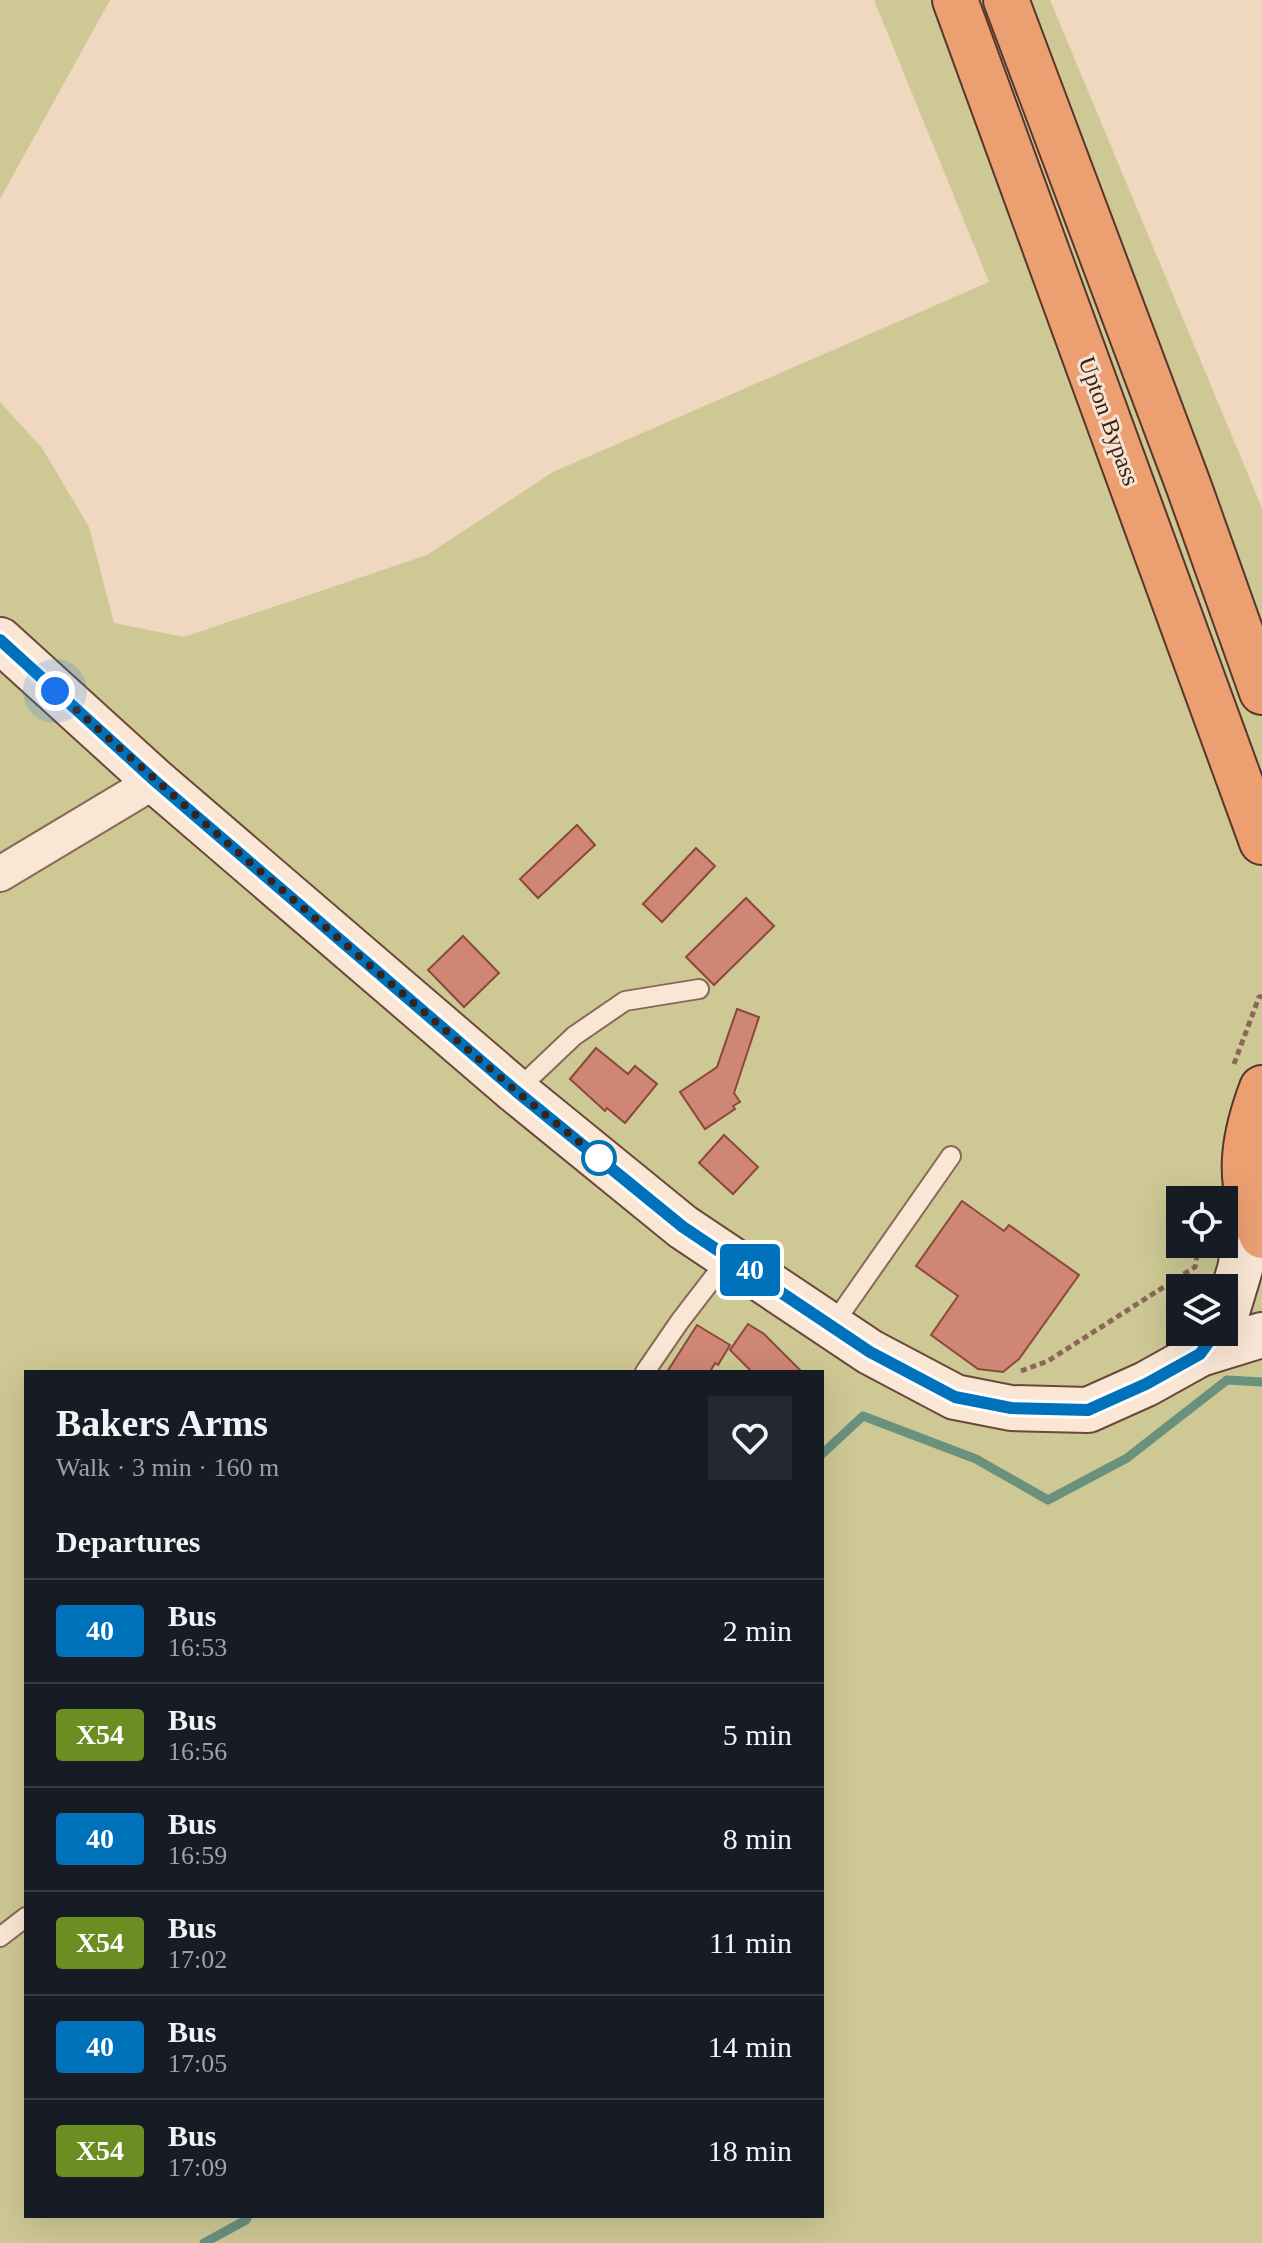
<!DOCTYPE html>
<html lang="en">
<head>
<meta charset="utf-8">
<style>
  body { margin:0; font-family:Georgia,serif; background:#242831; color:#f1f3f6; height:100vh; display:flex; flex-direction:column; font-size:30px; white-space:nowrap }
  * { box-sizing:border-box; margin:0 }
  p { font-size:26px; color:#9ea1a6 }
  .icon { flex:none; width:44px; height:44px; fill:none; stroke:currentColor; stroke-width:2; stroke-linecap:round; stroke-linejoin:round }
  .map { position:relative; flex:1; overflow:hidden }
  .drawer { position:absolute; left:24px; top:1370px; width:800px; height:848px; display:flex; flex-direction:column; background:#171b24; border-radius:0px; box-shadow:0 8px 32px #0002 }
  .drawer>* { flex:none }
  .badge { padding:0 16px; border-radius:6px; font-size:28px; line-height:52px }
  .tools { position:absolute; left:1166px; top:1186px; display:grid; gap:16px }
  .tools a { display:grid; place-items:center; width:72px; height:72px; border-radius:0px; background:#171b24; box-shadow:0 8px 32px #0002; font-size:40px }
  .you { position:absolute; width:40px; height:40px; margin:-20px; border:6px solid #fff; border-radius:50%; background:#1a73e8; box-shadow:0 0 0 12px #1a73e833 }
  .map>.badge { position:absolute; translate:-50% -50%; box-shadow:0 0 0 4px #fff }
  h2 { padding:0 32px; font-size:30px; line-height:72px }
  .round { display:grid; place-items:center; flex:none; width:84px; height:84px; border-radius:0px; background:#242831 }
  .overview { display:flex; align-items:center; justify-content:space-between; height:136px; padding:0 32px }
  h1 { font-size:38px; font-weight:700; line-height:60px }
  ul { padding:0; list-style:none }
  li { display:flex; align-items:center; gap:24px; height:104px; padding:0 32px; border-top:2px solid #363941 }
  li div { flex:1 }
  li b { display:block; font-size:30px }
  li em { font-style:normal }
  li .badge { min-width:88px; font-weight:700; text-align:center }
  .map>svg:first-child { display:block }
  .green { fill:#cec894; fill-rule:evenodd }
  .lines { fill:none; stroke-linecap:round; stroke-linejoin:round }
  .stream { stroke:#6a907e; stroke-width:9 }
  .building { fill:#cf8675; stroke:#8a493c; stroke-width:2 }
  .service-casing { stroke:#8a6757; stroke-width:22 }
  .minor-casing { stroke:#8a6757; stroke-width:38 }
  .secondary-casing { stroke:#6b483b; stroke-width:48 }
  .trunk-casing { stroke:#57362c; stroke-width:48 }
  .path { stroke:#8a6757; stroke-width:5; stroke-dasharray:6 4; stroke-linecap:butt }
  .service { stroke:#fae6d4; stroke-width:18 }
  .minor { stroke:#fae6d4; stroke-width:34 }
  .secondary { stroke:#fae6d4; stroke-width:44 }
  .trunk { stroke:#eca072; stroke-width:44 }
  .line-casing { stroke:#fff; stroke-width:18 }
  .line { stroke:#0072bc; stroke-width:12 }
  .walk { stroke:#39241c; stroke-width:8; stroke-dasharray:0 14.4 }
  .stop-dot { fill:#fff; stroke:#0072bc; stroke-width:4 }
  .labels { text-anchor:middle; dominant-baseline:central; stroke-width:6; stroke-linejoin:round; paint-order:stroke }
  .street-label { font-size:24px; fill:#39241c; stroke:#f7e3d0 }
</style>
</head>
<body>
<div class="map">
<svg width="1262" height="2243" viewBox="0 0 1262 2243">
  <rect width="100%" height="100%" fill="#f0d7c0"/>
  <g class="green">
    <path d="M 0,0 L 110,0 L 0,199 Z"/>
    <path d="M 874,0 L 1050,0 L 1262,508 L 1262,2243 L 0,2243 L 0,402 L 42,448 L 89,527 L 114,623 L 184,637 L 427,555 L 553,472 L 989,282 ZM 1180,1200 L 1224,1200 L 1224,1244 L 1180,1244 ZM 1180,1288 L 1224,1288 L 1224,1332 L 1180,1332 ZM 26,1372 L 822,1372 L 822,2216 L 26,2216 Z"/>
  </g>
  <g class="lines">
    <g class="stream">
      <path d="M 822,1454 L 863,1416 L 976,1459 L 1048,1500 L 1127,1458 L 1227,1380 L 1262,1382"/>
      <path d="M 204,2243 L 246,2220 L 248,2216"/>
    </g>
  </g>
  <g class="building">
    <path d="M 577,825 L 595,845 L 538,898 L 520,879 Z"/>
    <path d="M 696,848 L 715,866 L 662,922 L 643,904 Z"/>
    <path d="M 746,898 L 774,926 L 714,985 L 686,957 Z"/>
    <path d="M 463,936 L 499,973 L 464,1007 L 428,970 Z"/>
    <path d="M 737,1009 L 759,1017 L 734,1093 L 740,1102 L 733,1106 L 735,1109 L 705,1129 L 680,1092 L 717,1067 Z"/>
    <path d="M 596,1048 L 628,1074 L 635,1066 L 657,1084 L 625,1123 L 607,1108 L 605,1111 L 570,1079 Z"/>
    <path d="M 724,1135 L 758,1167 L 733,1194 L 699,1163 Z"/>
    <path d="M 962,1201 L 1004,1231 L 1009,1225 L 1079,1275 L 1019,1359 L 1003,1372 L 978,1369 L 931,1335 L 958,1296 L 916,1266 Z"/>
    <path d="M 748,1324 L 764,1334 L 802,1372 L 752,1372 L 730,1350 Z"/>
    <path d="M 697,1325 L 730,1345 L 718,1365 L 715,1363 L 710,1372 L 667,1372 Z"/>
  </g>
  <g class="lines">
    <g class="service-casing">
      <g id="service">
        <path d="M 516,1091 L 574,1036 L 625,1001 L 699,989"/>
        <path d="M 832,1326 L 951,1156"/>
        <path d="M 645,1372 L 680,1321 L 730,1256"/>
        <path d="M 0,1937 L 26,1917"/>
      </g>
    </g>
    <g class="minor-casing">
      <path id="minor" d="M 0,874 L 155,781"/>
    </g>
    <g class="secondary-casing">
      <g id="secondary">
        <path d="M 0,640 L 155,781 L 516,1091 L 683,1227 L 870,1352 L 955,1397 L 1011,1408 L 1088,1410 L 1146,1384 L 1200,1354 L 1262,1335"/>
        <path d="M 1224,1322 L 1240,1269 L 1250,1212"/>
      </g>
    </g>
    <g class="trunk-casing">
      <g id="trunk">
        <path d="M 955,0 L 1262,842"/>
        <path d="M 1006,0 L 1189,487 L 1262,692"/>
        <path d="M 1262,1088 C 1242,1141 1236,1184 1262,1236"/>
      </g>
    </g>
    <g class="path">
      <path d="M 1234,1064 L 1259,997 L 1262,996"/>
      <path d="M 1021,1371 L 1048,1361 L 1195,1267 L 1199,1244"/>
    </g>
    <use href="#service" class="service"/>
    <use href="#minor" class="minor"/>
    <use href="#secondary" class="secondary"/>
    <use href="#trunk" class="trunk"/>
  </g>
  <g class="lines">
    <g class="line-casing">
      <path id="line" d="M 0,640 L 155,781 L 516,1091 L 683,1227 L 870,1352 L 955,1397 L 1011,1408 L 1088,1410 L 1146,1384 L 1200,1354 L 1216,1332"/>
    </g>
    <use href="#line" class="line"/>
    <path class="walk" d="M 55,691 L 225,841 L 516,1091 L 599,1158"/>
  </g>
  <circle class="stop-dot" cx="599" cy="1158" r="16"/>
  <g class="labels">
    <g class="street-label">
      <text transform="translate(1109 421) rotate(70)">Upton Bypass</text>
    </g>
  </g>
</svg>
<div class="tools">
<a><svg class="icon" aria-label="locate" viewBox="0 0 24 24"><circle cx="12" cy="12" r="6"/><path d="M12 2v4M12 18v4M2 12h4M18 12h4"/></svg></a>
<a><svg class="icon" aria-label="layers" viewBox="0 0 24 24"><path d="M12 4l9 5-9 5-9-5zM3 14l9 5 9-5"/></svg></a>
</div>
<div class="you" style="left:55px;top:691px"></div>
<b class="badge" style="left:750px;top:1270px;background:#0072bc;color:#fff">40</b>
<section class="drawer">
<div class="overview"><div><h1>Bakers Arms</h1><p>Walk · 3 min · 160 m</p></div><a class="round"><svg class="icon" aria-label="heart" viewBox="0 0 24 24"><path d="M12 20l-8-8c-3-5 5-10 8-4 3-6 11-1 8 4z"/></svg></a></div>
<h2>Departures</h2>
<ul>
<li><span class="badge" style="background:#0072bc;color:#fff">40</span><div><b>Bus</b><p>16:53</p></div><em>2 min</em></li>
<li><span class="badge" style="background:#6b8e23;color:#fff">X54</span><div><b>Bus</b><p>16:56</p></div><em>5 min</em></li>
<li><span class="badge" style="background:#0072bc;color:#fff">40</span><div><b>Bus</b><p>16:59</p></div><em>8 min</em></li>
<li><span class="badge" style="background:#6b8e23;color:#fff">X54</span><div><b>Bus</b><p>17:02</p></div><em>11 min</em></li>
<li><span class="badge" style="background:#0072bc;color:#fff">40</span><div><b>Bus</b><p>17:05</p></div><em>14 min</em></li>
<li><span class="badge" style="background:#6b8e23;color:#fff">X54</span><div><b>Bus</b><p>17:09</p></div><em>18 min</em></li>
</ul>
</section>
</div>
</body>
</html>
